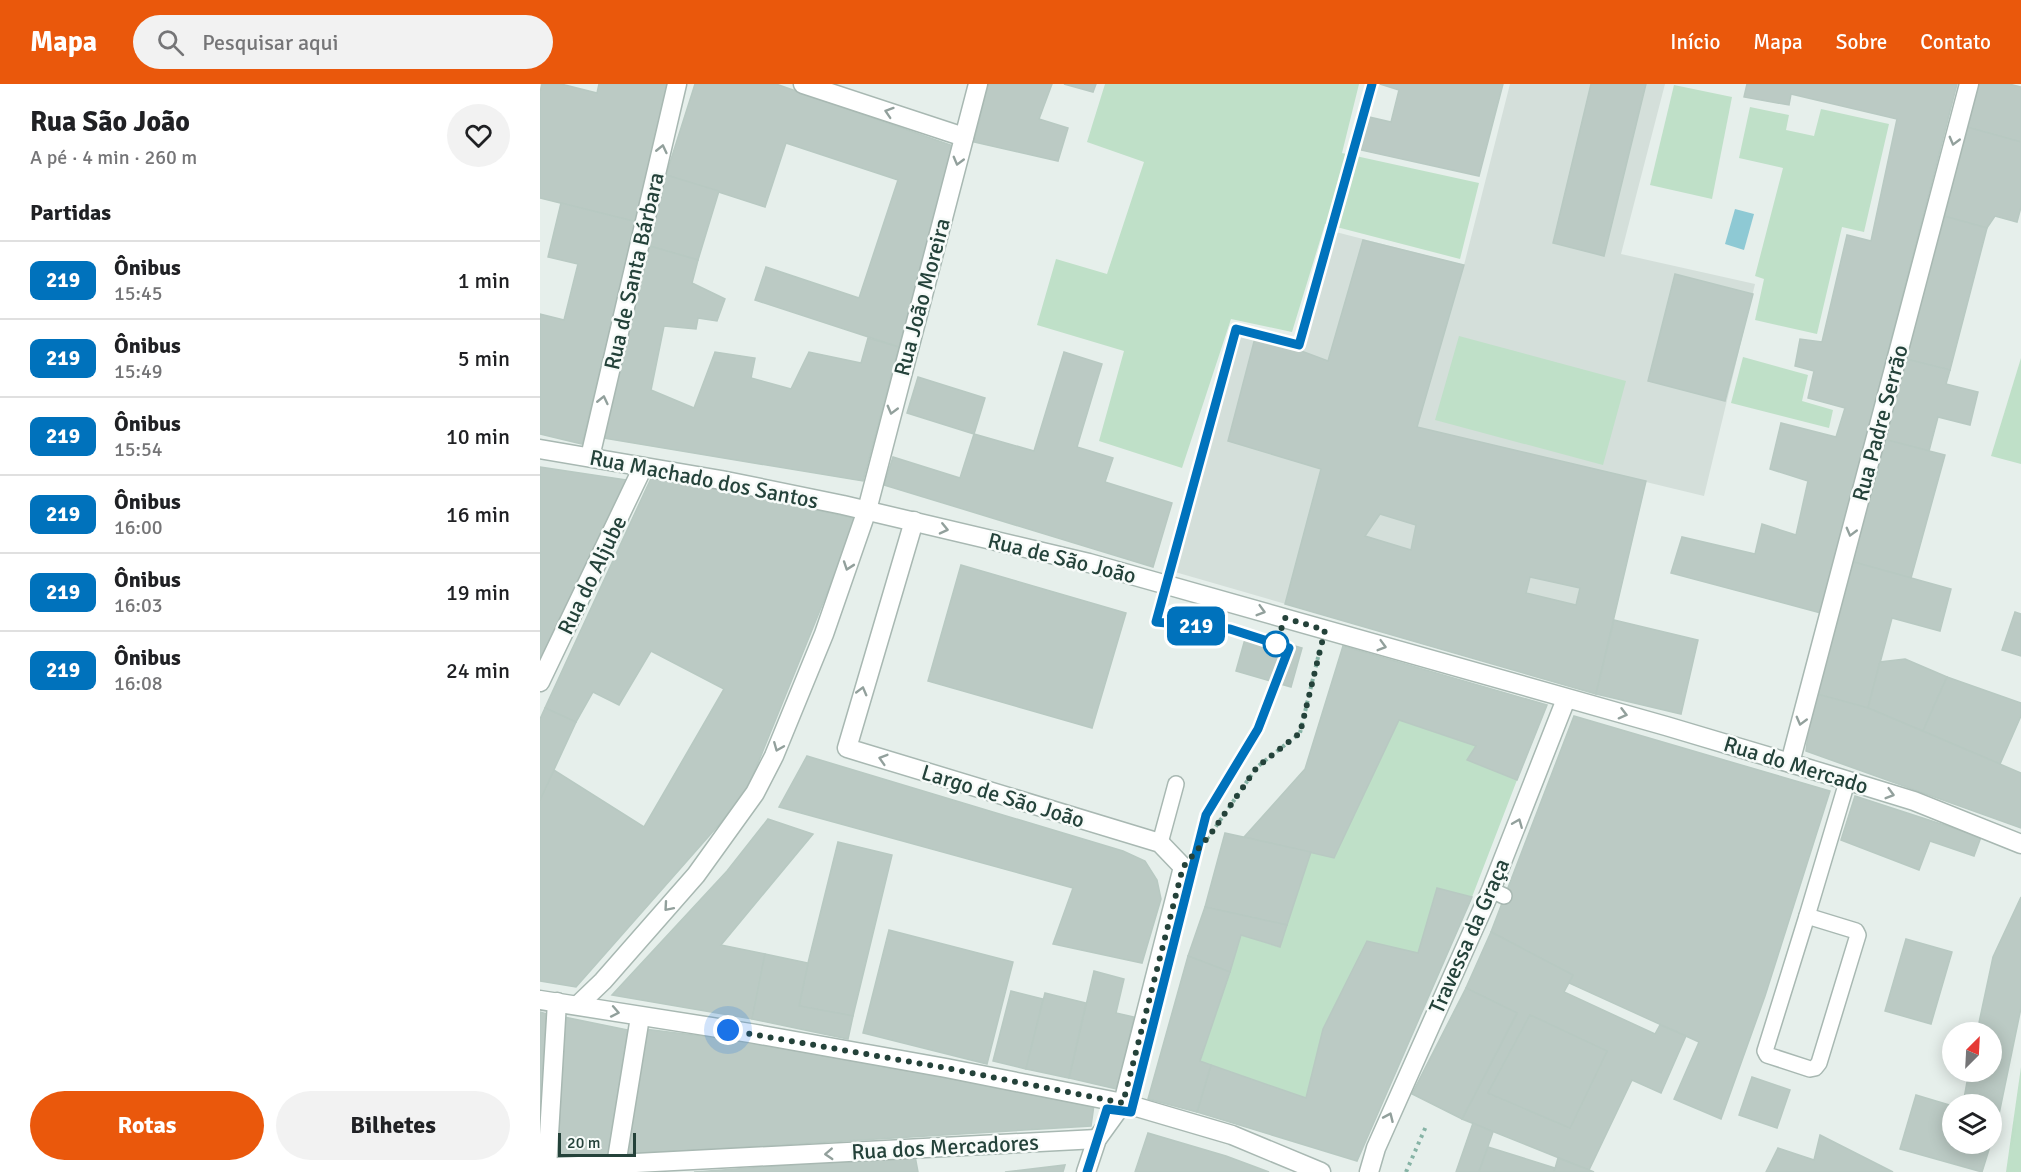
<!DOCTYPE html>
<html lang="pt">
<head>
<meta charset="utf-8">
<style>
  body { margin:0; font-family:Signika,sans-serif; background:#f2f2f2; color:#202124; height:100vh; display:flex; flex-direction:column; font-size:22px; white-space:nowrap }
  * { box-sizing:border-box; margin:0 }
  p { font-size:20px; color:#757577 }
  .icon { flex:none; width:33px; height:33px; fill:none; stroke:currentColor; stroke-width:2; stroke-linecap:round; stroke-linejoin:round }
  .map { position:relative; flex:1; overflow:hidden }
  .drawer { display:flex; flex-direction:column; background:#fff; width:540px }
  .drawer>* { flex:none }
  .badge { padding:0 12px; border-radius:9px; font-size:21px; line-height:39px }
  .needle { width:39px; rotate:24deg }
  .buttons { position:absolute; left:1402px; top:938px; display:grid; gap:12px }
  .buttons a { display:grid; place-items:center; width:60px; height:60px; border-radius:50%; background:#fff; box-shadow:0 3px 15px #0003; font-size:30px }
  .scale { position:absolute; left:18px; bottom:15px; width:78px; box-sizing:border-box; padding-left:6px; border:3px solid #24423a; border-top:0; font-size:16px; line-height:21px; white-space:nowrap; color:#24423a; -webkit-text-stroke:4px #f7fbf9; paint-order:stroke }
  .you { position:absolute; width:30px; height:30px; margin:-15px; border:4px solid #fff; border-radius:50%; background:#1a73e8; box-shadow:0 0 0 9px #1a73e833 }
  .map>.badge { position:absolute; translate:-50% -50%; box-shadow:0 0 0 3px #fff }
  h2 { padding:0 30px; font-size:22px; line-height:54px }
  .round { display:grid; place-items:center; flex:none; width:63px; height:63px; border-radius:32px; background:#f2f2f2 }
  .headline { display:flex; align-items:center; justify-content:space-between; height:102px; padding:0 30px }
  h1 { font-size:28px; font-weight:700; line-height:45px }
  .button { display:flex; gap:12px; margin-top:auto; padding:12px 30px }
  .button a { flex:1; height:69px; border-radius:36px; background:#ea580c; color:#fff; font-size:24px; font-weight:700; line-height:69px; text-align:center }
  .button a+a { background:#f2f2f2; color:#202124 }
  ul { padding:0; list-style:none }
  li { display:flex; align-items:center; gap:18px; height:78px; padding:0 30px; border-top:2px solid #e0e0e0 }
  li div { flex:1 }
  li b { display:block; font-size:22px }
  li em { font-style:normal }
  li .badge { min-width:66px; font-weight:700; text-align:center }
  header { display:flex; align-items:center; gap:36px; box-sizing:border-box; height:84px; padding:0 30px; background:#ea580c; color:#fff }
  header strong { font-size:28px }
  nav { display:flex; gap:33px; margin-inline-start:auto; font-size:21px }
  .search { width:420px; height:54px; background:#f2f2f2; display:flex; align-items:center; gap:15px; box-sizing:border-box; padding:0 21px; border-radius:33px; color:#757577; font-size:22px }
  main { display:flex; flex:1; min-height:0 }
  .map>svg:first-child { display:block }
  .built { fill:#d4dfda }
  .green { fill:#bfe0c8 }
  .water { fill:#8ec9d4 }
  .building { fill:#bbcac4; stroke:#b8c9c2; stroke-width:1.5; fill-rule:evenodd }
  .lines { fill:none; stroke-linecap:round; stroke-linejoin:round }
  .service-casing { stroke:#a8b8b2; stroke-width:18 }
  .pedestrian-casing { stroke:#a8b8b2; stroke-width:21 }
  .minor-casing { stroke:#a8b8b2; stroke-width:21 }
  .path { stroke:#86b3a5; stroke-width:4; stroke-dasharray:3 4.5; stroke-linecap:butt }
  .service { stroke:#fff; stroke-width:15 }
  .pedestrian { stroke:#fff; stroke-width:18 }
  .minor { stroke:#fff; stroke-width:18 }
  .oneway { stroke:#92a09c }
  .line-casing { stroke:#fff; stroke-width:14 }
  .line { stroke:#0072bc; stroke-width:9 }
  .walk { stroke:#24423a; stroke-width:6; stroke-dasharray:0 10.8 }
  .stop-dot { fill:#fff; stroke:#0072bc; stroke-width:3 }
  .labels { text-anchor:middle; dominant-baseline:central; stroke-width:5; stroke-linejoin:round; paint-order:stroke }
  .street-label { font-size:22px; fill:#24423a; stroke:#f7fbf9 }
</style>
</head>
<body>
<header>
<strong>Mapa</strong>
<div class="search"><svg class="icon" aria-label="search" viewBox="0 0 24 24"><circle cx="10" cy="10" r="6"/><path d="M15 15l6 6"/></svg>Pesquisar aqui</div>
<nav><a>Início</a><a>Mapa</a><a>Sobre</a><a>Contato</a></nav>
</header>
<main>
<section class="drawer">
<div class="headline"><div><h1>Rua São João</h1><p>A pé · 4 min · 260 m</p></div><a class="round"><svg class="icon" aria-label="heart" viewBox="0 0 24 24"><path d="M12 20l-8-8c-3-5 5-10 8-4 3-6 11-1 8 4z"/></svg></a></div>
<h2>Partidas</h2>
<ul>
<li><span class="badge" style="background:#0072bc;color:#fff">219</span><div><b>Ônibus</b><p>15:45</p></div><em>1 min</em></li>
<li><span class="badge" style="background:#0072bc;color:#fff">219</span><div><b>Ônibus</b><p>15:49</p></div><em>5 min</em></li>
<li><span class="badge" style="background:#0072bc;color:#fff">219</span><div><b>Ônibus</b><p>15:54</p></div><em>10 min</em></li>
<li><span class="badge" style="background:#0072bc;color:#fff">219</span><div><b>Ônibus</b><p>16:00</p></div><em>16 min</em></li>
<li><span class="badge" style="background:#0072bc;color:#fff">219</span><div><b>Ônibus</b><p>16:03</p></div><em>19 min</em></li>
<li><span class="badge" style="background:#0072bc;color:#fff">219</span><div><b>Ônibus</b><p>16:08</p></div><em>24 min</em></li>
</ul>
<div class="button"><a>Rotas</a><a>Bilhetes</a></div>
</section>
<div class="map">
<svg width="1481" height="1088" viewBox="0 0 1481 1088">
  <rect width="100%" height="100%" fill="#e6efeb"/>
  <path class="built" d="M 970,0 L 1125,0 L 1081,170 L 1215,200 L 1164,412 L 1106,398 L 1056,610 L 635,488 L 652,425 L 645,423 L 699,242 L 758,256 L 788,146 L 924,181 Z"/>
  <g class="green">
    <path d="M 565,0 L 819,0 L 802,69 L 939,99 L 920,175 L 785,140 L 752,248 L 691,235 L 642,384 L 559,357 L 584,267 L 497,241 L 516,175 L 567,190 L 604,78 L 547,58 Z"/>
    <path d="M 1134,1 L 1192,13 L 1172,115 L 1110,101 Z"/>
    <path d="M 1210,23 L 1249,31 L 1246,46 L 1274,52 L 1281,25 L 1349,40 L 1324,148 L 1302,143 L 1277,250 L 1215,236 L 1224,195 L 1215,192 L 1243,84 L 1199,74 Z"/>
    <path d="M 919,252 L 1086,297 L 1063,381 L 895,336 Z"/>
    <path d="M 1203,273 L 1268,291 L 1262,317 L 1293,326 L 1289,344 L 1191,319 Z"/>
    <path d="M 1481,274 L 1481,380 L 1451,372 Z"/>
    <path d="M 859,636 L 936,662 L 927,676 L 977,696 L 932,813 L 878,869 L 827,858 L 783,945 L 766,1014 L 660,977 L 701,851 L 739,863 L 771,768 L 794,774 Z"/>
    <path d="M 1481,983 L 1481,1088 L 1466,1088 Z"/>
  </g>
  <path class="water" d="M 1195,125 L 1214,130 L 1204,166 L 1185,160 Z"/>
  <g class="building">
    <path d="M 2,0 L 21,0 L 57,9 L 59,0 L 131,0 L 97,138 L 0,114 L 0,8 Z"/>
    <path d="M 155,0 L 236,0 L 416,63 L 359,263 L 215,216 L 226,183 L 319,214 L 358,96 L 246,59 L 225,123 L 126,91 Z"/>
    <path d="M 448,0 L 512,0 L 499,35 L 528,44 L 518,77 L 434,58 Z"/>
    <path d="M 524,0 L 556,0 L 553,8 Z"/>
    <path d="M 840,0 L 963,0 L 939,92 L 821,66 L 829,33 L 851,38 L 859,6 Z"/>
    <path d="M 1051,0 L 1106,0 L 1064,172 L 1013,159 Z"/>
    <path d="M 1207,0 L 1417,0 L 1281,529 L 1131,489 L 1142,453 L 1215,470 L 1222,440 L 1256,451 L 1268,397 L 1230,385 L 1241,339 L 1296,353 L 1305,324 L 1268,314 L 1274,287 L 1255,282 L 1260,255 L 1282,258 L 1307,151 L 1331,157 L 1357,35 L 1251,10 L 1249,21 L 1204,13 Z"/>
    <path d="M 1436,0 L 1469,0 L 1481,3 L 1481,58 L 1423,42 Z"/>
    <path d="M 1423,42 L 1481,58 L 1481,123 L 1477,138 L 1455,132 L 1447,144 L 1400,131 Z"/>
    <path d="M 126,91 L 179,107 L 158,176 L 106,161 Z"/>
    <path d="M 21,119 L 97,138 L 42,360 L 0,350 L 0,230 L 24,236 L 38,180 L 8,173 Z"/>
    <path d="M 1400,131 L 1447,144 L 1410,286 L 1362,274 Z"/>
    <path d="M 823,156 L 924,181 L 877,343 L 1106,397 L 1056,610 L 745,520 L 781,385 L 688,357 L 716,250 L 788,277 ZM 840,430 L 876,441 L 871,466 L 825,452 ZM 990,493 L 1040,504 L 1036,521 L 986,509 Z"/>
    <path d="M 106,161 L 158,176 L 152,199 L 185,215 L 177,237 L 158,234 L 156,245 L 124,242 L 111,306 L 154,324 L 175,268 L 215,274 L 211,294 L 251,305 L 269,268 L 321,279 L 328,254 L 359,263 L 323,397 L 63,354 Z"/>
    <path d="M 1135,190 L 1213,210 L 1185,317 L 1108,297 Z"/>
    <path d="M 524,268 L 562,280 L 537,363 L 573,374 L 565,398 L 632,419 L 613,483 L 344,401 L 353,373 L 420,394 L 434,350 L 494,367 Z"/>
    <path d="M 1362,274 L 1410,286 L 1406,300 L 1438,308 L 1430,341 L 1398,333 L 1389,367 L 1343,355 Z"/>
    <path d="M 378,293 L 445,314 L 434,350 L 367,329 Z"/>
    <path d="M 1343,355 L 1405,371 L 1371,494 L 1310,477 Z"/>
    <path d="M 0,383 L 87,396 L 0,581 Z"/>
    <path d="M 113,390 L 317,435 L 205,711 L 36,903 L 0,897 L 0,716 L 14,686 L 104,743 L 184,605 L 111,567 L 79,621 L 53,608 L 36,638 L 5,624 Z"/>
    <path d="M 1310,477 L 1411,505 L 1400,547 L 1352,534 L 1328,624 L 1273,609 Z"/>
    <path d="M 421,481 L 586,529 L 552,644 L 388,597 Z"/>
    <path d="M 1475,528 L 1481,530 L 1481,572 L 1462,566 Z"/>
    <path d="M 1074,536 L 1158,556 L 1141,630 L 1056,610 Z"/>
    <path d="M 707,548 L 762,564 L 751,603 L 696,587 Z"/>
    <path d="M 803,562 L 1007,621 L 977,696 L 927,676 L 936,662 L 859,636 L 794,774 L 704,753 L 765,685 Z"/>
    <path d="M 1365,575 L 1407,593 L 1383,647 L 1328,624 L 1340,578 Z"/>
    <path d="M 1407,593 L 1481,619 L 1481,632 L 1460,680 L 1383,647 Z"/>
    <path d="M 1273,609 L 1328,624 L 1481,689 L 1481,744 L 1266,667 Z"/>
    <path d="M 5,624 L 36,638 L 0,716 L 0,635 Z"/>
    <path d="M 1034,632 L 1290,707 L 1225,912 L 1181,1035 L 1134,1015 L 1159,958 L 1029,899 L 1033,891 L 951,848 Z"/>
    <path d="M 267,672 L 583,767 L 605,777 L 617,796 L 621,815 L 602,879 L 513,860 L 533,804 L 239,723 Z"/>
    <path d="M 1315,712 L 1441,753 L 1434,772 L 1390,757 L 1379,786 L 1301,756 Z"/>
    <path d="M 228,735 L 273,750 L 181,861 L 225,870 L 212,935 L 72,911 L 187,787 Z"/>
    <path d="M 685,749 L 771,768 L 747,841 L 665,823 Z"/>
    <path d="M 298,758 L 352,771 L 313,932 L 259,922 L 268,879 Z"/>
    <path d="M 897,804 L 932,813 L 817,1077 L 657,1028 L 671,981 L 766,1014 L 783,945 L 827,857 L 878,869 Z"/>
    <path d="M 1481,813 L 1481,924 L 1458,1035 L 1452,1033 L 1452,1020 L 1423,1020 L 1429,987 L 1452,987 L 1452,948 L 1437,948 L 1453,873 Z"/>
    <path d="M 665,823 L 747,841 L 740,863 L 701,851 L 690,888 L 648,872 Z"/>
    <path d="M 349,846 L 473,878 L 447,980 L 323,949 Z"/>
    <path d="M 951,848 L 1033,891 L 1024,908 L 1115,950 L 1120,941 L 1146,952 L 1121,1009 L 1092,996 L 1049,1086 L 922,1035 L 977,929 L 926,904 ZM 990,931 L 1067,967 L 1030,1044 L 948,1009 Z"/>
    <path d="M 1366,855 L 1412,868 L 1391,940 L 1345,927 Z"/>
    <path d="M 225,870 L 268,879 L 259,922 L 313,932 L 308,955 L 212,935 Z"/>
    <path d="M 648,872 L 690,888 L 660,977 L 671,981 L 657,1028 L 608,1015 Z"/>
    <path d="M 554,887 L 584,895 L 576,929 L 594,933 L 577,1005 L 529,994 Z"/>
    <path d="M 926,904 L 977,929 L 922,1035 L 872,1010 Z"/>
    <path d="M 471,907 L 503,915 L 486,985 L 453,977 Z"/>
    <path d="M 505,909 L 546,919 L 529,994 L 486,985 Z"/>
    <path d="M 0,928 L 7,930 L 0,1054 Z"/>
    <path d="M 990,931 L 1067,967 L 1030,1044 L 948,1009 Z"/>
    <path d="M 24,933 L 88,946 L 68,1071 L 14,1075 Z"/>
    <path d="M 104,945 L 210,958 L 404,991 L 554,1021 L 551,1042 L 88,1070 Z"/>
    <path d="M 1212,993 L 1250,1006 L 1237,1044 L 1199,1031 Z"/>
    <path d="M 1376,1011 L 1413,1022 L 1413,1059 L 1451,1059 L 1442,1088 L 1360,1065 Z"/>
    <path d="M 933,1039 L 953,1048 L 939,1088 L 916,1088 Z"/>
    <path d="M 608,1049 L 686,1072 L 729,1088 L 595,1088 Z"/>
    <path d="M 1280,1051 L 1353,1088 L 1226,1088 L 1238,1064 L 1274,1076 Z"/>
    <path d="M 948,1063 L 1015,1084 L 1014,1088 L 939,1088 Z"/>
    <path d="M 375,1072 L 378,1088 L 154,1088 Z"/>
    <path d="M 1018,1074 L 1049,1086 L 1054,1088 L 1014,1088 Z"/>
    <path d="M 525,1081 L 523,1088 L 465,1088 Z"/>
  </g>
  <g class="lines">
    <g class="service-casing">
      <g id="service">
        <path d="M 620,759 L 636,700"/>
        <path d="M 951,806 L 964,812"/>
        <path d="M 1267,832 L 1316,847 L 1318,851 L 1279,979 L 1275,984 L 1270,985 L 1227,971 L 1225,967 Z"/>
        <path d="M 1267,832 L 1307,698"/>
      </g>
    </g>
    <g class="pedestrian-casing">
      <g id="pedestrian">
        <path d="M 76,1081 L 100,933"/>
        <path d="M 7,1084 L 17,918"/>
      </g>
    </g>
    <g class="minor-casing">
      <g id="minor">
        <path d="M 263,0 L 424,53"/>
        <path d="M 0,365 L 181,396 L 303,421 L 549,479 L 1126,642 L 1250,679 L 1374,717 L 1481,760"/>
        <path d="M 50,373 L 137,0"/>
        <path d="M 374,437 L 307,664 L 620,759 L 643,783 L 583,1019 L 557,1055 L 546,1088"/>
        <path d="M 0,598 L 103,383"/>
        <path d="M 1250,679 L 1429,0"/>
        <path d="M 0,916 L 210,949 L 406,984 L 583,1019 L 692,1051 L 781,1088"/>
        <path d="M 38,921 L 63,897 L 156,791 L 215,709 L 234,672 L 284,550 L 327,426 L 438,0"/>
        <path d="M 0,1084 L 557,1055"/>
        <path d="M 829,1088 L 836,1064 L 951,806 L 1026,615"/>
      </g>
    </g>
    <g class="path">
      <path d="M 657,766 L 670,751 L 717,683 L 760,649 L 780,565"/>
      <path d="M 866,1088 L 887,1040"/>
    </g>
    <use href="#service" class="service"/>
    <use href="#pedestrian" class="pedestrian"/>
    <use href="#minor" class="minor"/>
  </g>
  <defs><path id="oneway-chevron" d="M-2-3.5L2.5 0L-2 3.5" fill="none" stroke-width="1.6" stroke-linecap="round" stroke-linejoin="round" transform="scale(1.5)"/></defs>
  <g class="oneway">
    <use href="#oneway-chevron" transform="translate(349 28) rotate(-162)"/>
    <use href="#oneway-chevron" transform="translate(1414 57) rotate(105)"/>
    <use href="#oneway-chevron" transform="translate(122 65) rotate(-77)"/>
    <use href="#oneway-chevron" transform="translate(418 77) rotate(105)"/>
    <use href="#oneway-chevron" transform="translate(63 316) rotate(-77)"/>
    <use href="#oneway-chevron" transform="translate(352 326) rotate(105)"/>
    <use href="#oneway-chevron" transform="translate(404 445) rotate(13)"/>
    <use href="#oneway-chevron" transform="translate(1311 448) rotate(105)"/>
    <use href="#oneway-chevron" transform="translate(308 482) rotate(109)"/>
    <use href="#oneway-chevron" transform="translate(721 527) rotate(16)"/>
    <use href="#oneway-chevron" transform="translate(842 562) rotate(16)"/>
    <use href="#oneway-chevron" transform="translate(322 607) rotate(-75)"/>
    <use href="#oneway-chevron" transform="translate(1083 630) rotate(15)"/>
    <use href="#oneway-chevron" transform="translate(1261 637) rotate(105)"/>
    <use href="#oneway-chevron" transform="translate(238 663) rotate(112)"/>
    <use href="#oneway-chevron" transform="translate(343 675) rotate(-163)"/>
    <use href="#oneway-chevron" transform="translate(1350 710) rotate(16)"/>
    <use href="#oneway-chevron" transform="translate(978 739) rotate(-68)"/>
    <use href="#oneway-chevron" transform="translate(128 823) rotate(131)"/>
    <use href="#oneway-chevron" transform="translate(75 928) rotate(11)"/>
    <use href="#oneway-chevron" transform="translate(849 1033) rotate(-66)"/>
    <use href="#oneway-chevron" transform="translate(289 1070) rotate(177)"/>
  </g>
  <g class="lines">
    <g class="line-casing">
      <path id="line" d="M 547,1088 L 567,1025 L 591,1028 L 666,731 L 718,645 L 749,564 L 690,545 L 616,538 L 696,245 L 759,261 L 832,0"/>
    </g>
    <use href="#line" class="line"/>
    <path class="walk" d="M 188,946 L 406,984 L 583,1019 L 643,783 L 670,751 L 717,683 L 760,649 L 785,546 L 745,534 L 736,560"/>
  </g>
  <circle class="stop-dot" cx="736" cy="560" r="12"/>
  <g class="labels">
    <g class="street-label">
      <text transform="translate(94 187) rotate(-77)">Rua de Santa Bárbara</text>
      <text transform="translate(382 213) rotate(-75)">Rua João Moreira</text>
      <text transform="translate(1340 339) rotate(-75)">Rua Padre Serrão</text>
      <text transform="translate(164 395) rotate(11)">Rua Machado dos Santos</text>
      <text transform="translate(522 474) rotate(14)">Rua de São João</text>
      <text transform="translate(52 491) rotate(-64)">Rua do Aljube</text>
      <text transform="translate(1256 681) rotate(17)">Rua do Mercado</text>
      <text transform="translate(463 712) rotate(17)">Largo de São João</text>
      <text transform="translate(929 852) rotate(-66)">Travessa da Graça</text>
      <text transform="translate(405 1063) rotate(-3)">Rua dos Mercadores</text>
    </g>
  </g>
</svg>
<div class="buttons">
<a><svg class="needle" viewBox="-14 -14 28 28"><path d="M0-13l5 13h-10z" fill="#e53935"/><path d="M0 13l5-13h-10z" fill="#757577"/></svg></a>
<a><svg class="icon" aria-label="layers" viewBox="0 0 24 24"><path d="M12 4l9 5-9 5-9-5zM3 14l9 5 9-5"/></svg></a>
</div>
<div class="scale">20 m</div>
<div class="you" style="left:188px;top:946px"></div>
<b class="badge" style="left:656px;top:542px;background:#0072bc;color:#fff">219</b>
</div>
</main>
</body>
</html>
